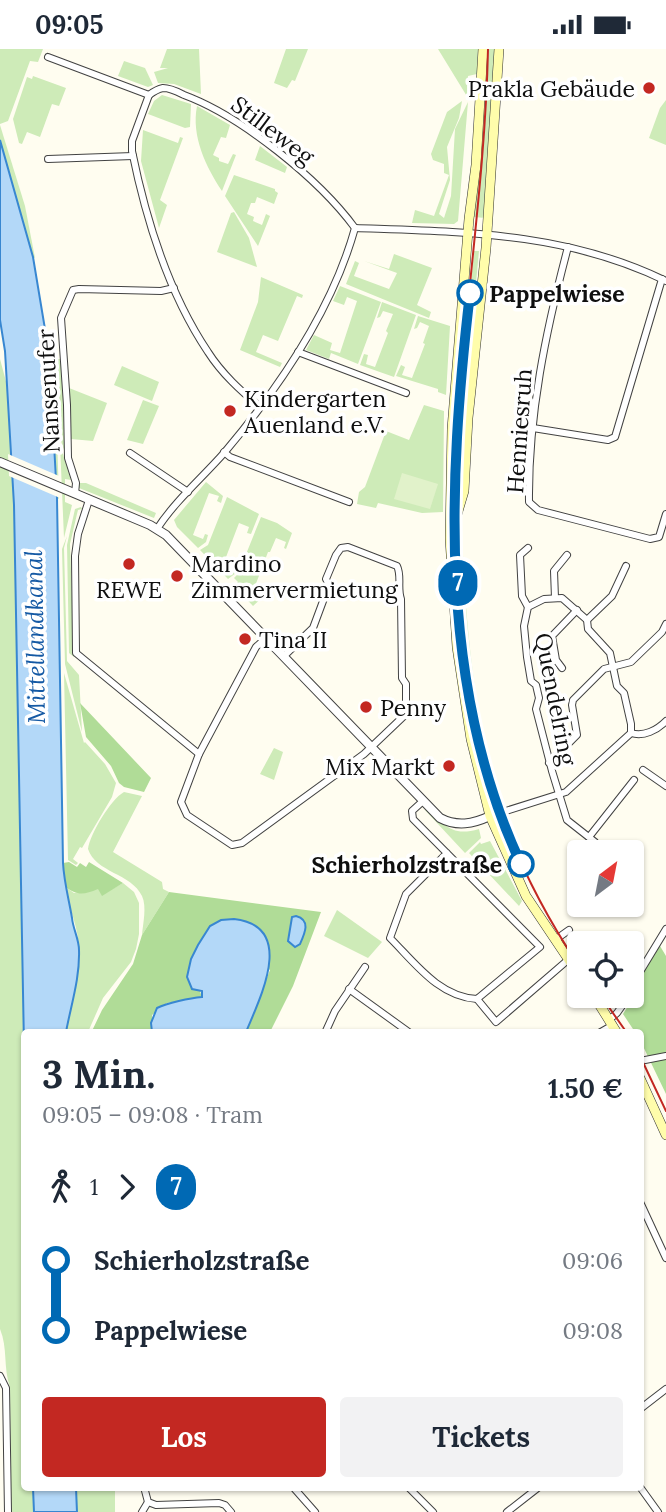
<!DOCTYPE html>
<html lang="de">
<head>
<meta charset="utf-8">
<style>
  body { margin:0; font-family:Lora,serif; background:#f2f2f3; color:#1f2937; height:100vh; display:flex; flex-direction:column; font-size:26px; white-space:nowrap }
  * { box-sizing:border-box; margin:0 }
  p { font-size:23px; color:#747a83 }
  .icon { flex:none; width:38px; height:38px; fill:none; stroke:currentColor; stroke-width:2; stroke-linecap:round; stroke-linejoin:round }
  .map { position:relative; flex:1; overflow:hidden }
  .panel { position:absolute; left:21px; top:980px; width:623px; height:462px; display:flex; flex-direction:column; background:#fff; border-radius:7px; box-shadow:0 2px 5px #0004 }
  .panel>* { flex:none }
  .badge { padding:0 14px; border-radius:23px; font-size:24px; line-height:46px }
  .needle { width:46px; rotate:32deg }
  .tools { position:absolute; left:567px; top:791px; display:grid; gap:14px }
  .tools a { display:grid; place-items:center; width:77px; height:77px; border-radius:7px; background:#fff; box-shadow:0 2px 5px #0004; font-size:35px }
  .map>.badge { position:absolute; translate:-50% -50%; box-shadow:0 0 0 4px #fff }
  .legs { display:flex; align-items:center; gap:10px; height:77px; padding:0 21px; font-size:23px }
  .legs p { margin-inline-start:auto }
  .overview { display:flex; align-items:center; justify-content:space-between; height:119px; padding:0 21px }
  h1 { font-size:38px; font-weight:700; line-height:52px }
  .action { display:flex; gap:14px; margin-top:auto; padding:14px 21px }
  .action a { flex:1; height:80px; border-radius:7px; background:#c32822; color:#fff; font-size:28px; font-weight:700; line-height:80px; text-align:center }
  .action a+a { background:#f2f2f3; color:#1f2937 }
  ul { padding:0 21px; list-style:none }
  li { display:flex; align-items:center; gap:24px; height:70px; font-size:26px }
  li i { display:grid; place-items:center; width:10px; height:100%; margin:0 9px; background:currentColor }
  li i::after { content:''; width:18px; height:18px; margin:-9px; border:5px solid; border-radius:50%; background:#fff }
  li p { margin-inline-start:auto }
  li:first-child i { background:linear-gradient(#0000 50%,currentColor 0) }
  li:last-child i { background:linear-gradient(currentColor 50%,#0000 0) }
  .status { display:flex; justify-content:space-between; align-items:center; height:49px; padding:0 35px; background:#fff; direction:ltr }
  .status svg { height:19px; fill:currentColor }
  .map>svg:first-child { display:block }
  .green { fill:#ceebb8 }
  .forest { fill:#b0dc97 }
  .pitch { fill:#e1f2ca }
  .water { fill:#b3d8f8; stroke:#3887d1; stroke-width:2 }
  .pier { fill:#fffdf0 }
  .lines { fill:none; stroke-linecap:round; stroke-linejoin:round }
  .minor-casing { stroke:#424242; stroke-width:8 }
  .tertiary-casing { stroke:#424242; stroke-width:10 }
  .secondary-casing { stroke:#313131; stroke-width:10 }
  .minor { stroke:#fff; stroke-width:6 }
  .tertiary { stroke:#fff; stroke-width:8 }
  .secondary { stroke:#fffdab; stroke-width:9 }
  .tram { stroke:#c32822; stroke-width:2 }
  .line-1-casing { stroke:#fff; stroke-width:16 }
  .line-1 { stroke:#0069b4; stroke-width:10 }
  .poi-dot { fill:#c32822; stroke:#fff; stroke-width:2.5 }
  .stop-1-dot { fill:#fff; stroke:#0069b4; stroke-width:3.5 }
  .labels { text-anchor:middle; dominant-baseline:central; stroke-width:7; stroke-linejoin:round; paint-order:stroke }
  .poi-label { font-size:23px; fill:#0f0f0f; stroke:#fff; text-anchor:start }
  .street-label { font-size:23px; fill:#0f0f0f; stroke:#fff }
  .stop-label { font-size:23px; font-weight:bold; fill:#0f0f0f; stroke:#fff; text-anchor:start }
  .water-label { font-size:24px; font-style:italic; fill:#1459a4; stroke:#fff }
</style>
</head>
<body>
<div class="status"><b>09:05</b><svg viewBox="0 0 49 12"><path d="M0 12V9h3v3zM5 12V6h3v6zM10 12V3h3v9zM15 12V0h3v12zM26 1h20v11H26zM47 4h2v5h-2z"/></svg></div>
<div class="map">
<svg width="666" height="1463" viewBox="0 0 666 1463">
  <rect width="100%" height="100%" fill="#fffdf0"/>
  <g class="green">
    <path d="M 0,0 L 43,0 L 38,13 L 30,12 L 8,72 L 0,75 Z"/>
    <path d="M 167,0 L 199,0 L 201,45 L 174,35 L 158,34 L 154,23 L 168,19 L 160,19 Z"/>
    <path d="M 286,0 L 308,0 L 295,32 L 292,31 L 287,39 L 274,34 Z"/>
    <path d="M 438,0 L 478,0 L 477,25 L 468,27 L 468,49 Z"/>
    <path d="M 487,0 L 495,0 L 485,169 L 474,168 Z"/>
    <path d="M 124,12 L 145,19 L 153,36 L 148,38 L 118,27 Z"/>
    <path d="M 33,27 L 66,39 L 59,57 L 52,55 L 40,88 L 27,83 L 22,95 L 19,94 L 13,70 L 27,28 L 32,30 Z"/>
    <path d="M 162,46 L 191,55 L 190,78 L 185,79 L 148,65 L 154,52 Z"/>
    <path d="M 666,51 L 666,96 L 649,89 L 660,59 Z"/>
    <path d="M 462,52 L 459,69 L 447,98 L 450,131 L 439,165 L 444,169 L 451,147 L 455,80 L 468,53 L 458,172 L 454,175 L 412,174 L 415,161 L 434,167 L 449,126 L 444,124 L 444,115 L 433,111 L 431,105 L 447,63 Z"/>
    <path d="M 197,57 L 230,76 L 226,89 L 221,88 L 213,106 L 219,109 L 219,112 L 228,115 L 233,105 L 236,106 L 222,142 C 206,118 191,87 197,57 Z"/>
    <path d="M 0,76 L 25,157 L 35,209 L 33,208 L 0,91 Z"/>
    <path d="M 143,81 L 178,94 L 180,88 L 183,89 L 160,151 L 167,156 L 159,179 L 141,112 Z"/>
    <path d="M 260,97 L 287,118 L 285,124 L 255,111 Z"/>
    <path d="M 234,126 L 275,140 L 275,142 L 278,144 L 274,155 L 257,148 L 255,154 L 251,154 L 247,165 L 254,168 L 253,172 L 262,176 L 266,165 L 270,167 L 258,197 L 225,147 Z"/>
    <path d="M 234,163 L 249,189 L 257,218 L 217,203 L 231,164 Z"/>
    <path d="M 474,202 L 479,202 L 470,296 L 465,296 Z"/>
    <path d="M 394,205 L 432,219 L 417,256 L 431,263 L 429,269 L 346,235 L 355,212 L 359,214 L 354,227 L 389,240 L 397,224 L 364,212 L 389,220 Z"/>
    <path d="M 261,228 L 303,246 L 302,249 L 297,247 L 278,292 L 263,286 L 256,303 L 282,314 L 280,318 L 240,301 L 258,253 Z"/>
    <path d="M 340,237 L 381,253 L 358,315 L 331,304 L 329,310 L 306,301 L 314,286 L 332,294 L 330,301 L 340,304 L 357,252 L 347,248 L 344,256 L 333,252 Z"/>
    <path d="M 382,253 L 416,266 L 394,328 L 360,316 L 364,305 L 368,306 L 366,315 L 375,318 L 388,284 L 386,282 L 393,265 L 383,262 L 380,268 L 377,269 Z"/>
    <path d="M 418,267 L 450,277 L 446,346 L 438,343 L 438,340 L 396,327 L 401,316 L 405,318 L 402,326 L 412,329 L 425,295 L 423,294 L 429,277 L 420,273 L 417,279 L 414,280 Z"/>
    <path d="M 51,290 L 56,290 L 57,310 L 62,310 L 66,407 L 60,389 L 59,340 Z"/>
    <path d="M 461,302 L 473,303 L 462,435 L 458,435 L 458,448 L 453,448 Z"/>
    <path d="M 49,304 L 55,320 L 59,450 L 57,449 Z"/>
    <path d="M 0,310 L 8,340 L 14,456 L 24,997 L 24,1438 L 33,1439 L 34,1463 L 11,1463 L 10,1338 C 3,1319 8,1299 0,1280 Z"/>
    <path d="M 122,317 L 159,333 L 152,352 L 114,336 Z"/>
    <path d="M 69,339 L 107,354 L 93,392 L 71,390 Z"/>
    <path d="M 143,351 L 159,357 L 143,395 L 127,391 Z"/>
    <path d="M 424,356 L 444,362 L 443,463 L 422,464 L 378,454 L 376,459 L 357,455 L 359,443 L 365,438 L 386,382 L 409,391 Z"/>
    <path d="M 60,395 L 71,431 L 65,430 L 65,453 L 72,456 L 64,489 Z"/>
    <path d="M 206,433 L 223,447 L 221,454 L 217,452 L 219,447 L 209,444 L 193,486 L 203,490 L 205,485 L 208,486 L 206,493 L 198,499 L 177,478 L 174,471 Z"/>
    <path d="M 79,434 L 86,434 L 156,464 L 154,469 L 79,439 Z"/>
    <path d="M 227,448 L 259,465 L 251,485 L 247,484 L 249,478 L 239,474 L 223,516 L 233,520 L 235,516 L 239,517 L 236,524 L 228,530 L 200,501 L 208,496 Z"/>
    <path d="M 81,458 L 82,460 L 78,461 L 77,465 L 70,495 L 74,608 L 69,604 L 67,496 L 75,460 Z"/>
    <path d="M 261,468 L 277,474 L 292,484 L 286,500 L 284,499 L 286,493 L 276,489 L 270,503 L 268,503 L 252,545 L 262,549 L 253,557 L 234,537 L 238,533 L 234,529 L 238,525 Z"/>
    <path d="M 67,487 L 64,499 L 67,612 L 79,626 L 82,683 L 65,615 L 62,500 Z"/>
    <path d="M 463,506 C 467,592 475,661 498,744 L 489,746 L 473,675 L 462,606 L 456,507 Z"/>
    <path d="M 64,624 L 84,694 L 85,693 L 105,715 L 116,734 L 112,748 L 82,799 L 80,798 L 73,810 L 78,814 L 76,816 L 68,811 Z"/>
    <path d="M 274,699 L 283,703 L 274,731 L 260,725 Z"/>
    <path d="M 124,743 L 142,747 L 113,803 L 162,833 L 163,840 L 169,843 L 142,886 C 143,874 147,858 142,847 C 131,824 96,824 88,800 C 90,785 111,750 124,743 Z"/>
    <path d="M 424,760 C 446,773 449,789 479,780 L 481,789 L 465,804 Z"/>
    <path d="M 490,792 L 522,852 L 519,857 L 469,804 L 480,793 L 481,795 Z"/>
    <path d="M 123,834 L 134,843 L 139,854 L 139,885 L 136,900 L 131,913 L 103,949 L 88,983 L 66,983 C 71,956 80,929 79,901 C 79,880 69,858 64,837 L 74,844 L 99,839 L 102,846 Z"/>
    <path d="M 337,861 L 382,893 L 368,909 L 324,887 Z"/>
    <path d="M 76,1439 L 115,1439 L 107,1439 L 107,1441 L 115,1442 L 115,1463 L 77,1463 Z"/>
  </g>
  <g class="forest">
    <path d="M 80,654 L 151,729 L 144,743 L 124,738 L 119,734 L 111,717 L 86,688 Z"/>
    <path d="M 69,813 L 77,818 L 80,814 L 86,818 L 89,813 L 123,834 L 102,847 L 98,840 C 83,846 78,847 64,837 L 63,814 Z"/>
    <path d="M 169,843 L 321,863 L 293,937 L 270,983 L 246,983 L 270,921 L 210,877 L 191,910 L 202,949 L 167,954 L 152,966 L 152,983 L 91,984 L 102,961 L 133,915 L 142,886 Z"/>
    <path d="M 660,897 L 666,907 L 666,1045 L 641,993 L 640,984 L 635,983 L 623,965 L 636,944 L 638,932 Z"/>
  </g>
  <path class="pitch" d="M 402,424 L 438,435 L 430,460 L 394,450 Z"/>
  <g class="water">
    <path d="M 0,91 L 33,208 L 49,304 L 57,449 L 63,814 C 64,833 69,851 72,869 C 73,880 79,890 79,901 C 80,929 71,956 66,983 L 24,984 L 24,997 L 14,456 L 5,302 L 0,271 Z"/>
    <path d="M 296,867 C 311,871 305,884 300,895 L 295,898 L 288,892 L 292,868 Z"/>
    <path d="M 234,870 C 297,877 260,949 246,983 L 152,983 L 151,974 L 157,959 C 167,954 190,949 202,948 L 202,942 L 192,940 L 187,928 L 191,910 L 198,896 L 210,877 L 221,871 Z"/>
    <path d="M 33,1439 L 76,1439 L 77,1463 L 34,1463 Z"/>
  </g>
  <path class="pier" d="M 8,405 L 59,427 L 60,449 L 9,427 Z"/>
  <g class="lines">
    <g class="minor-casing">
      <g id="minor">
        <path d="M 48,8 L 149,46"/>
        <path d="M 149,46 L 132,92 L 132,102 C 146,171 169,245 208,303 C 222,325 241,342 260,358"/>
        <path d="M 149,46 C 153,43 158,40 163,39 C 171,39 178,43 184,46 C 241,67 319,130 355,179"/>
        <path d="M 48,110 L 133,107"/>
        <path d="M 355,179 C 463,183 566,183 666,232"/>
        <path d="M 568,198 C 546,281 528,367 529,453 L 538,461 L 650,490 L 659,488 L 666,465"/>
        <path d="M 298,303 L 406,344"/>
        <path d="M 533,379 L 608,391 L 615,388 L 662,230"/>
        <path d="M 224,403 L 230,408 L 349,453"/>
        <path d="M 130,404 L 188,443"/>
        <path d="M 75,445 L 76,434 L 68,409 L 67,356 L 61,269 L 73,241 L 79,240 L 161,242 L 174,239"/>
        <path d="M 89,451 L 78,485 L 75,507 L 76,604 L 199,705"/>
        <path d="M 157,480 C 175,452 202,429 224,404 C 279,339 332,262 355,179"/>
        <path d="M 528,499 L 520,506 L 522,547 L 528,558"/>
        <path d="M 555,549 L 554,522 L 567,506"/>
        <path d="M 587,571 L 612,547 L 626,517"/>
        <path d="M 266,589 L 256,598 L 199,705 L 181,753 L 187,766 L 232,796 L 242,794 L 364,705 L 406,665 L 406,635 L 402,629 L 401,550 C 397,539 402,527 397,517 L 348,498 L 341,499 L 336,506 L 326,530 L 329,536 L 313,579 L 284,607"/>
        <path d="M 562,619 L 556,611 L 552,587 L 577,561"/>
        <path d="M 631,684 C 644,688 657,681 666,672"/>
        <path d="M 549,714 L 577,686 L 572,656 L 573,651 L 604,620 L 631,613 L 662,583 L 666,575"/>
        <path d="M 643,721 L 666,737"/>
        <path d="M 423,752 L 412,762 L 413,770 L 540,898 L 477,950 C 439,948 415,914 390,889 L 406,845 L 447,804"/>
        <path d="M 490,767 L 566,743 L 631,684"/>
        <path d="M 589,788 L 634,731"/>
        <path d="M 595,793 L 567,771 L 552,722 L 536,660 L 539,649 L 536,636 L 531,632 L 527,608 L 524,577 L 528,558 L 544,550 L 562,549 L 587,571 L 588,580 L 610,604 L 617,637 L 624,644 L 631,675 L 631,684"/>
        <path d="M 555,891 L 569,881"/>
        <path d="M 632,936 L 666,880"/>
        <path d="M 349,940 L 410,984"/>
        <path d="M 477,950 L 496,973 L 569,910"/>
        <path d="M 610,970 L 617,964 L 629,947"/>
        <path d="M 325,984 L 335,962 L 365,918"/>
        <path d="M 599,984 L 613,976"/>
        <path d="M 640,1012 L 666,1007"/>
        <path d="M 640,1153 L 666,1209"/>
        <path d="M 0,1327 L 6,1339 L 8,1463"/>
        <path d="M 640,1360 L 666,1340"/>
        <path d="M 144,1438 L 148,1453 L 156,1456 L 219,1454 L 225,1456 L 231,1463"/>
        <path d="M 293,1438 L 315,1463"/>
        <path d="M 408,1438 L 433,1463"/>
        <path d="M 640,1438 L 658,1463"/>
        <path d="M 142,1463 L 148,1453"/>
        <path d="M 507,1463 L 539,1438"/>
      </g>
    </g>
    <g class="tertiary-casing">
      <path id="tertiary" d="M 0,413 L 150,476 L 166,486 L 440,769 C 457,778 473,775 490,767"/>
    </g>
    <g class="secondary-casing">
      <g id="secondary">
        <path d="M 483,0 L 476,116 L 469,170 L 452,380 L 450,490 L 457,598 L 471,690 L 490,767 L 526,847 L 579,926"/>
        <path d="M 453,479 L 464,442 L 468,369 L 486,199 L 499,0"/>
        <path d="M 594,947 L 617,984"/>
        <path d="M 640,1029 L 666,1086"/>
      </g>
    </g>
    <use href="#minor" class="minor"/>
    <use href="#tertiary" class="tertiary"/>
    <use href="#secondary" class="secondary"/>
    <g class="tram">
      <path d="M 488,0 C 485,140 461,278 455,417 C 453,450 455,484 457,518 C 463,668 494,790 579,917"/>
      <path d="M 601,947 L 627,984"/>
      <path d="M 640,1007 L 666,1062"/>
    </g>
  </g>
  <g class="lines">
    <g class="line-1-casing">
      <path id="line-1" d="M 470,244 C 448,433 438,638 521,815"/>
    </g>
    <use href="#line-1" class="line-1"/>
  </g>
  <g class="poi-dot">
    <circle cx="649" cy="39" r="7"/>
    <circle cx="230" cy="362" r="7"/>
    <circle cx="129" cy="515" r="7"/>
    <circle cx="177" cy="527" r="7"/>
    <circle cx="245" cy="590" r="7"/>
    <circle cx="366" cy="658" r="7"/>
    <circle cx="449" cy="717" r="7"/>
  </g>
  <g class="stop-1-dot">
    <circle cx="470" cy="244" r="12"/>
    <circle cx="521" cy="815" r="12"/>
  </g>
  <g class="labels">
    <g class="poi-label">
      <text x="635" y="39" text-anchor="end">Prakla Gebäude</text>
      <text x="244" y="349">Kindergarten<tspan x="244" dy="26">Auenland e.V.</tspan></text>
      <text x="191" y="514">Mardino<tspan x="191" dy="26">Zimmervermietung</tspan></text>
      <text x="129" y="540" text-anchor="middle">REWE</text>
      <text x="259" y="590">Tina II</text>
      <text x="380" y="658">Penny</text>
      <text x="435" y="717" text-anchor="end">Mix Markt</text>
    </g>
    <g class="street-label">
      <text transform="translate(273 81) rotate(37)">Stilleweg</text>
      <text transform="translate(48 342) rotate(-93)">Nansenufer</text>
      <text transform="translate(519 382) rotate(-86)">Henniesruh</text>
      <text transform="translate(556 650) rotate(79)">Quendelring</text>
    </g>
    <g class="stop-label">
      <text x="489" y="244">Pappelwiese</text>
      <text x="502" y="815" text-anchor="end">Schierholzstraße</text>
    </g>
    <g class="water-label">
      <text transform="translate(35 588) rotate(-91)">Mittellandkanal</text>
    </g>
  </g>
</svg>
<div class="tools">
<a><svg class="needle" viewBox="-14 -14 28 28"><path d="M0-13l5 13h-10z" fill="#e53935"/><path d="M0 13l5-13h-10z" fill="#747a83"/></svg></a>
<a><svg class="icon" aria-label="locate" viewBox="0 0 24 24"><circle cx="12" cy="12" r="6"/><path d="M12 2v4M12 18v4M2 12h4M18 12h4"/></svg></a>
</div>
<b class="badge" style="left:458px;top:534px;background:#0069b4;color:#fff">7</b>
<section class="panel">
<div class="overview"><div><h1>3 Min.</h1><p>09:05 – 09:08 · Tram</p></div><b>1.50 €</b></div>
<div class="legs"><svg class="icon" aria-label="walk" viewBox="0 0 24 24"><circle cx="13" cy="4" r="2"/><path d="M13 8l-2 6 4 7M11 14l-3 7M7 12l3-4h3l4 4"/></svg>1<svg class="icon" aria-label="forward" viewBox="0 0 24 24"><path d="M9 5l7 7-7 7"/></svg><b class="badge" style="background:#0069b4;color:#fff">7</b></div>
<ul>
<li><i style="color:#0069b4"></i><b>Schierholzstraße</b><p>09:06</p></li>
<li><i style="color:#0069b4"></i><b>Pappelwiese</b><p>09:08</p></li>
</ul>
<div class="action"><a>Los</a><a>Tickets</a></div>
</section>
</div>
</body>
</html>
